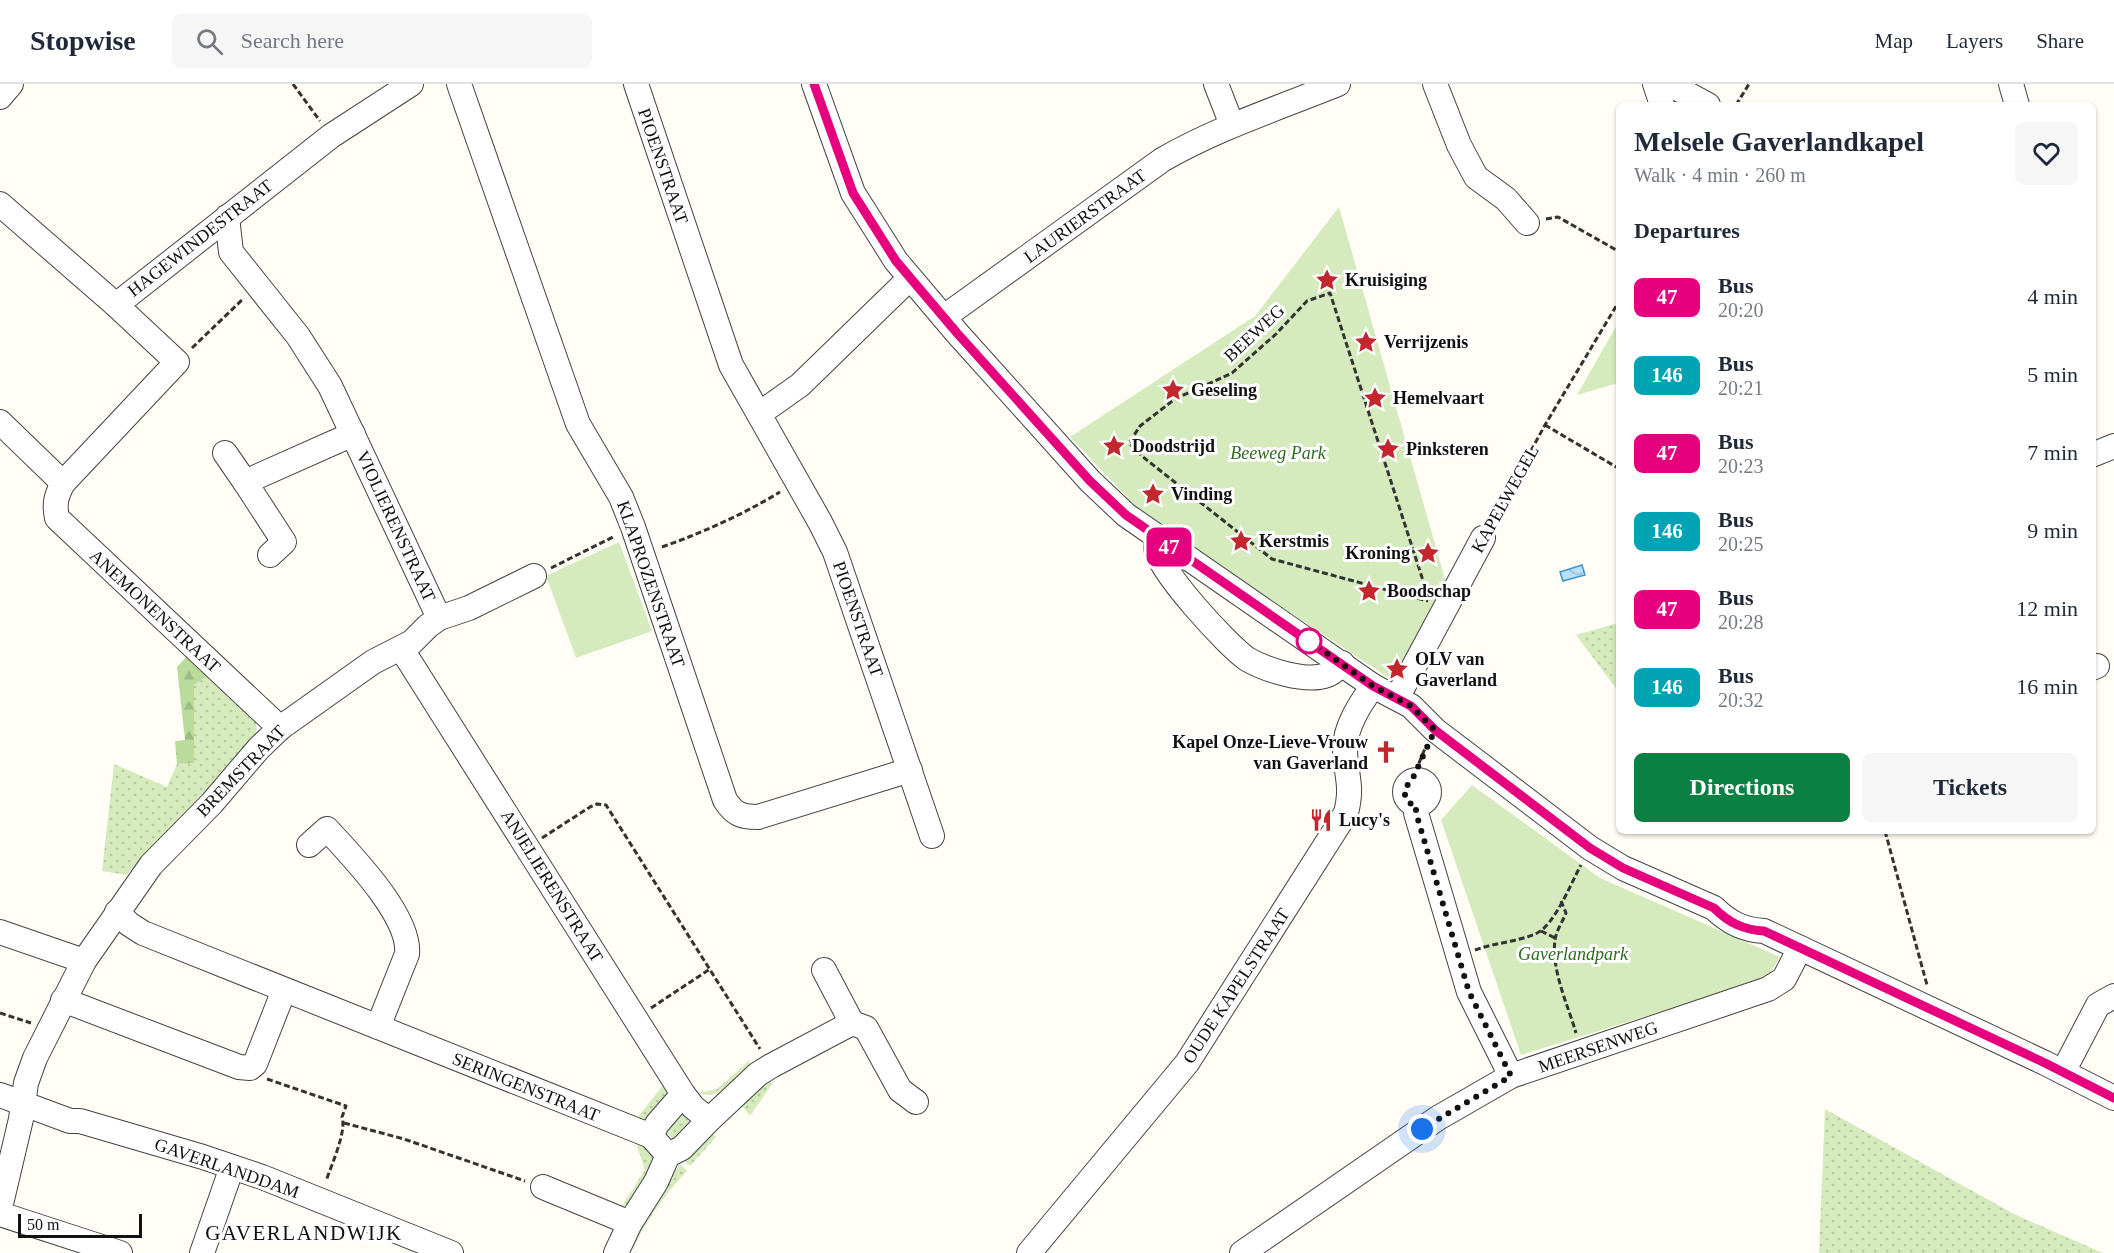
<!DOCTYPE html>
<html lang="en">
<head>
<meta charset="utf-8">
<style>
  body { margin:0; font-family:"Times New Roman",serif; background:#f6f6f7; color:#1f2937; height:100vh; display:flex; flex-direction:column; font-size:22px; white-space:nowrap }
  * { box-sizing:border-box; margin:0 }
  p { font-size:20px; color:#747a83 }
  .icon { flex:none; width:33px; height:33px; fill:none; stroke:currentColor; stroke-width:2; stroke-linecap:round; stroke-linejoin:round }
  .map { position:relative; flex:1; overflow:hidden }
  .side { position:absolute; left:1616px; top:18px; width:480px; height:732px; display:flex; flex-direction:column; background:#fff; border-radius:9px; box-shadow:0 2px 4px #0004 }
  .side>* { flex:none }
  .badge { padding:0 12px; border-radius:9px; font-size:21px; line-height:39px }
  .scale { position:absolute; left:18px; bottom:15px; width:124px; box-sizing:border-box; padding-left:6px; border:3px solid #111; border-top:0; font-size:16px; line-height:21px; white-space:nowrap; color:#111; -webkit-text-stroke:4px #fff; paint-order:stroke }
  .you { position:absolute; width:30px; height:30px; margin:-15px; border:4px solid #fff; border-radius:50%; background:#1a73e8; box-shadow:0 0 0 9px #1a73e833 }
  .map>.badge { position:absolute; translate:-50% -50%; box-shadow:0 0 0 3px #fff }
  h2 { padding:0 18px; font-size:22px; line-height:54px }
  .round { display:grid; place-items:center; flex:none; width:63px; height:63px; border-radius:9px; background:#f6f6f7 }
  .overview { display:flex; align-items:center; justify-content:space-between; height:102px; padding:0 18px }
  h1 { font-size:28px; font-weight:600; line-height:45px }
  .cta { display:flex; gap:12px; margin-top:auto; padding:12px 18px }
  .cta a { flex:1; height:69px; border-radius:9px; background:#0b8043; color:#fff; font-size:24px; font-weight:600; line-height:69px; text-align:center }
  .cta a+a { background:#f6f6f7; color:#1f2937 }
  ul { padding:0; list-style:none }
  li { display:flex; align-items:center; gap:18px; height:78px; padding:0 18px }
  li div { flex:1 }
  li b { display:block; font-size:22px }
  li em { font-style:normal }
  li .badge { min-width:66px; font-weight:700; text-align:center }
  header { display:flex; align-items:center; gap:36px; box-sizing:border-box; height:84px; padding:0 30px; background:#fff; border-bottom:2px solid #e0e1e3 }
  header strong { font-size:28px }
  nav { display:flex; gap:33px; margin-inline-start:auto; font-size:21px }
  .search { width:420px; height:54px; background:#f6f6f7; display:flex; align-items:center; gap:15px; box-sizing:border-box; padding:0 21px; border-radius:9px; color:#747a83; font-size:22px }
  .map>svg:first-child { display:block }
  .grass { fill:url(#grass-dots) }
  .forest { fill:url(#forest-firs) }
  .park { fill:#d5ebbd }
  .water { fill:url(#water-waves); stroke:#3f96cf; stroke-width:1.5 }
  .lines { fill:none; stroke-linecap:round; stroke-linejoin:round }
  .minor-casing { stroke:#444; stroke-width:26 }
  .path { stroke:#333; stroke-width:3; stroke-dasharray:6 3; stroke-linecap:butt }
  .minor { stroke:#fff; stroke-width:24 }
  .line-casing { stroke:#fff; stroke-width:14 }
  .line { stroke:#e6007e; stroke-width:9 }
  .walk { stroke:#111; stroke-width:6; stroke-dasharray:0 10.8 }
  .stop-dot { fill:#fff; stroke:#e6007e; stroke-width:3 }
  .labels { text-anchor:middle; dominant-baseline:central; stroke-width:6; stroke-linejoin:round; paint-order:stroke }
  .street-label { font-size:18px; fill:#111; stroke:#fff }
  .poi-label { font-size:18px; font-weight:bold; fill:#111; stroke:#fff; text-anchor:start }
  .park-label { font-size:18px; font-style:italic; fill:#2f6b1f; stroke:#fff }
  .quarter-label { font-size:21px; letter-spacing:1.5px; fill:#111; stroke:#fff }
</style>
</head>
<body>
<header>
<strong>Stopwise</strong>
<div class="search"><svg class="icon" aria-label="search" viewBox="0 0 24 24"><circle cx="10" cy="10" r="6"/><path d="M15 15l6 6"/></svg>Search here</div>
<nav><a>Map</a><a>Layers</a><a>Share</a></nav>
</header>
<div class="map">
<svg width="2114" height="1169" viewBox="0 0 2114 1169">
  <defs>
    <pattern id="grass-dots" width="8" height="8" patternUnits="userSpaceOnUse" patternTransform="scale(1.5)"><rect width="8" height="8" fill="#d5ebbd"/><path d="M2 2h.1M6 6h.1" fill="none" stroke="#b6c8a1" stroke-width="1.8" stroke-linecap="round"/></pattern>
    <pattern id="forest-firs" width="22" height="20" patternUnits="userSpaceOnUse" patternTransform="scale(1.5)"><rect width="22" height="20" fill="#b9dc9c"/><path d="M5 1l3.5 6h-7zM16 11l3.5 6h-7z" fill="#9ebc85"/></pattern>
    <pattern id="water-waves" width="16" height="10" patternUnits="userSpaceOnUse" patternTransform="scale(1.5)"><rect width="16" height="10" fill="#b9e0f7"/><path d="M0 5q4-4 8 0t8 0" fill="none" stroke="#9ebfd3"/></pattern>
  </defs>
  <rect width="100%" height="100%" fill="#fffdf5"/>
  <g class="grass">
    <path d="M 1618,539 L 1618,607 L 1576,551 Z"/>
    <path d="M 210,590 L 255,632 L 257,645 L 254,655 L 126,791 L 102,787 L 114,680 L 167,703 L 177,680 L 194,679 L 194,601 Z"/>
    <path d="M 750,976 L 749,984 C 734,997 718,1017 697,1009 L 717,1005 Z"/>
    <path d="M 764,994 L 772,1000 L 750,1032 L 739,1018 Z"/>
    <path d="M 667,996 L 666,1013 L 645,1037 L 634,1038 Z"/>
    <path d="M 1825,1025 L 2014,1130 L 2103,1169 L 1819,1169 Z"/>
    <path d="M 681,1028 L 689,1034 L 689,1039 L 679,1053 L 672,1054 L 668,1050 L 665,1043 Z"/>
    <path d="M 709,1047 L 716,1053 L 690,1082 L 683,1076 Z"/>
    <path d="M 639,1058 L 653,1070 L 655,1077 L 629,1120 L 622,1122 L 645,1086 L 637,1062 Z"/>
    <path d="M 680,1080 L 687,1087 C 663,1113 648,1134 633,1165 L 628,1163 L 659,1108 Z"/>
  </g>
  <path class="forest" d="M 188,571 L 210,590 L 194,601 L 194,679 L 177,680 L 175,657 L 185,656 L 177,583 Z"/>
  <g class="park">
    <path d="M 1339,123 L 1447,502 L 1395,598 L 1146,433 L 1070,353 L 1255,232 Z"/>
    <path d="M 1618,239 L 1618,299 L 1577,311 Z"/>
    <path d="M 619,458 L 652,547 L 576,574 L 546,492 Z"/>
    <path d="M 1472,701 L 1600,794 L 1780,873 L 1766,895 L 1521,971 L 1441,736 Z"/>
  </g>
  <path class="water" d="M 1582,481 L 1585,491 L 1563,497 L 1560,488 Z"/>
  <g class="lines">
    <g class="minor-casing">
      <g id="minor">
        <path d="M 459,0 L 578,340 L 621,413 L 633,443 L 725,716 C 734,730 741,733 758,733 L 910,686"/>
        <path d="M 636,0 L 731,281 L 820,438 L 835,468 L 932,752"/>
        <path d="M 814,0 L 853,109 L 896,177 L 957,249 L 1090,397 L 1126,431 L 1373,602 L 1411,622 L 1435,646 L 1590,764 L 1623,784 L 1714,824 C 1729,839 1744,846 1764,847 L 2045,979 L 2114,1014"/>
        <path d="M 1216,0 L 1232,41"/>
        <path d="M 1435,0 L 1459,61 L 1476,93 L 1506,115 L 1527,139"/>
        <path d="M 1655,0 L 1662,21"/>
        <path d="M 1669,0 L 1708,21"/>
        <path d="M 2011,0 L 2017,21"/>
        <path d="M 0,13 L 11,0"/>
        <path d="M 0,120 L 116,221 L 331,52 L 411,0"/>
        <path d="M 227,133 L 231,168 L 298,252 L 330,302 L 439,534"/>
        <path d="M 116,221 L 177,278 L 63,399 C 56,412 54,420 57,434 L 280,644"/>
        <path d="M 944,233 L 1162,76 C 1217,44 1279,24 1338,0"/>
        <path d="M 759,330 L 800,301 L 910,194"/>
        <path d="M 0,338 L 63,399"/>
        <path d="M 225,369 L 245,398 L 353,350"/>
        <path d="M 2092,371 L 2114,362"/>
        <path d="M 245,398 L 284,458 L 270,471"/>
        <path d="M 1158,455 C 1157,458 1156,461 1156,464 C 1158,486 1228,562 1247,575 C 1266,586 1306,599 1327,591 C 1334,589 1337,584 1342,579"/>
        <path d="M 401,564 L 683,1010 L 693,1023 L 709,1036"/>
        <path d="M 2092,584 L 2097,582"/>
        <path d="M 1397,614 L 1483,454"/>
        <circle cx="1417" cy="708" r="12"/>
        <path d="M 1416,721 L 1416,729 L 1469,908 L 1511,992"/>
        <path d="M 309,761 L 327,745 C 352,772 411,833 407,870 L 378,943"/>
        <path d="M 117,828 L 129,840 L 143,849 L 651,1052 L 668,1071"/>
        <path d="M 0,848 L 84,877"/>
        <path d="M 824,886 L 852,939"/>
        <path d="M 63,916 L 239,983 L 250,984 L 255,980 L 284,906"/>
        <path d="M 2063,988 L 2098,921 L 2114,912"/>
        <path d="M 0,1011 L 70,1037 L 80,1037 L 203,1073 L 262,1093 L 451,1169"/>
        <path d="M 651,1052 L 657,1040 L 683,1010"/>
        <path d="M 543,1103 L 630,1139"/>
        <path d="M 0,1124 L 21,1035 L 26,999 L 35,974 L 84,877 L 151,781 L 212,719 L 259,664 L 280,644 L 373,578 L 412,558 L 428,542 L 439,534 L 469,524 L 534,492"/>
        <path d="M 0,1130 L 120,1169"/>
        <path d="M 202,1169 L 232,1083"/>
        <path d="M 616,1169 L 630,1139 L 656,1098 L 668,1071 L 682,1064 L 709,1036 L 758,990 L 771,982 L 852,939 L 866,944 L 900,1006 L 916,1018"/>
        <path d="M 1029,1169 L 1187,979 L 1346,729 C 1353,701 1346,693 1345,667 C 1344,644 1360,620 1373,602"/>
        <path d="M 1242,1169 L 1438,1034 L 1511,992 L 1768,905 L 1784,895 L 1800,864"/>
      </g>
    </g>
    <g class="path">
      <path d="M 293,0 L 320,37"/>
      <path d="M 1736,21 L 1749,0"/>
      <path d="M 1546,135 L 1558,133 L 1618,167"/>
      <path d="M 192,264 L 244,214"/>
      <path d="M 1545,341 L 1618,384"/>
      <path d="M 1492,438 L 1545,341 L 1618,219"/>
      <path d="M 662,463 C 704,448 742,431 780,408"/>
      <path d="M 551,484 L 615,452"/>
      <path d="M 1428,512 L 1330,209 L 1307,217 L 1276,250 L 1232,289 L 1175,315 L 1140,342 L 1129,359 L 1143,373 L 1272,475 L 1428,517"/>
      <path d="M 1412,696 L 1426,662"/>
      <path d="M 1885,747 L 1927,901"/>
      <path d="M 542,754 L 590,723 L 597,720 L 606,721 L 760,965"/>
      <path d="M 1561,817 L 1566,829 C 1563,837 1556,847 1555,856 C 1551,886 1568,921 1576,949"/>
      <path d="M 1541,847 L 1555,854"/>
      <path d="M 1475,866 C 1494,859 1516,858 1535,850 C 1554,843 1571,799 1581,781"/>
      <path d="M 651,924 L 710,885"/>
      <path d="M 0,929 L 31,939"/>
      <path d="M 267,995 L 346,1022 L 342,1033 C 347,1047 331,1082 326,1097"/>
      <path d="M 344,1039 L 404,1055 L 525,1097"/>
    </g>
    <use href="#minor" class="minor"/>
  </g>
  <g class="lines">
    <g class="line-casing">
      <path id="line" d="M 814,0 L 853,109 L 896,177 L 957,249 L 1090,397 L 1126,431 L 1373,602 L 1411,622 L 1435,646 L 1590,764 L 1623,784 L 1714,824 C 1729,839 1744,846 1764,847 L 2045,979 L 2114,1014"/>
    </g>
    <use href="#line" class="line"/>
    <path class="walk" d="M 1309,557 L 1305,554 L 1373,602 L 1411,622 L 1435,646 L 1412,696 L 1405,704 L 1405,713 L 1411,720 L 1416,721 L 1416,729 L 1422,749 L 1469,908 L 1511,992 L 1422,1045"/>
  </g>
  <defs>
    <g id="sight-bare" transform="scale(1.8)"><path d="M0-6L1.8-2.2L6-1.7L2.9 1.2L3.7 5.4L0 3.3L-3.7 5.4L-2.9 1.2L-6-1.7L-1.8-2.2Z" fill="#c4262e" stroke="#fff" stroke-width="2.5" paint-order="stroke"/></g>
    <g id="church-bare" transform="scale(1.8)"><path d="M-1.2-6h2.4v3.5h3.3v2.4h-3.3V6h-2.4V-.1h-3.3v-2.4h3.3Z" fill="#c4262e" stroke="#fff" stroke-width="2.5" paint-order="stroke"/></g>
    <g id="restaurant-bare" transform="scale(1.8)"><path d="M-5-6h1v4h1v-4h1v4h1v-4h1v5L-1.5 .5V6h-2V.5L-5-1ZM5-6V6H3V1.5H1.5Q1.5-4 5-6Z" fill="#c4262e" stroke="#fff" stroke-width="2.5" paint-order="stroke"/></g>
  </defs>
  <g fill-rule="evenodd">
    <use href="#sight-bare" x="1327" y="196"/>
    <use href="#sight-bare" x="1366" y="258"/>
    <use href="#sight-bare" x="1173" y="306"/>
    <use href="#sight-bare" x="1375" y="314"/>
    <use href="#sight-bare" x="1114" y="362"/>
    <use href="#sight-bare" x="1388" y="365"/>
    <use href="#sight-bare" x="1153" y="410"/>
    <use href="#sight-bare" x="1241" y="457"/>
    <use href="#sight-bare" x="1428" y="469"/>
    <use href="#sight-bare" x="1369" y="507"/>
    <use href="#sight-bare" x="1397" y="585"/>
    <use href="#church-bare" x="1386" y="668"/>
    <use href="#restaurant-bare" x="1321" y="736"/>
  </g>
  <circle class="stop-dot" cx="1309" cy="557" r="12"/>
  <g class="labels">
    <g class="street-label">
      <text transform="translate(663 82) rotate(71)">PIOENSTRAAT</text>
      <text transform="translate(1085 132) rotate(-36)">LAURIERSTRAAT</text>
      <text transform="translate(200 154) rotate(-38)">HAGEWINDESTRAAT</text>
      <text transform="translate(1254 249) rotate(-43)">BEEWEG</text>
      <text transform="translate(1505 415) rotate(-61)">KAPELWEGEL</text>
      <text transform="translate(396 442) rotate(65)">VIOLIERENSTRAAT</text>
      <text transform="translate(651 500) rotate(71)">KLAPROZENSTRAAT</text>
      <text transform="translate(155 527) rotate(43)">ANEMONENSTRAAT</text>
      <text transform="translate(858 535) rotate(71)">PIOENSTRAAT</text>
      <text transform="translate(241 687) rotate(-46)">BREMSTRAAT</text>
      <text transform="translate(552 802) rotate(58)">ANJELIERENSTRAAT</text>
      <text transform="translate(1236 902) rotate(-57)">OUDE KAPELSTRAAT</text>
      <text transform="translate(1598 963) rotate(-19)">MEERSENWEG</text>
      <text transform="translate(526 1003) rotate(22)">SERINGENSTRAAT</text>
      <text transform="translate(227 1084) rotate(19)">GAVERLANDDAM</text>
    </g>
    <g class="poi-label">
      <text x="1345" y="196">Kruisiging</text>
      <text x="1384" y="258">Verrijzenis</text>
      <text x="1191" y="306">Geseling</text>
      <text x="1393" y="314">Hemelvaart</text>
      <text x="1132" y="362">Doodstrijd</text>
      <text x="1406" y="365">Pinksteren</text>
      <text x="1171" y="410">Vinding</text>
      <text x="1259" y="457">Kerstmis</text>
      <text x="1410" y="469" text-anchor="end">Kroning</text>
      <text x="1387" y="507">Boodschap</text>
      <text x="1415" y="575">OLV van<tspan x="1415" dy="21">Gaverland</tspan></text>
      <text x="1368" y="658" text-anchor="end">Kapel Onze-Lieve-Vrouw<tspan x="1368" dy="21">van Gaverland</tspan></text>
      <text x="1339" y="736">Lucy's</text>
    </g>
    <g class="park-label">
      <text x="1278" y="369">Beeweg Park</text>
      <text x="1573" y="870">Gaverlandpark</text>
    </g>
    <g class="quarter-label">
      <text x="304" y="1149">GAVERLANDWIJK</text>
    </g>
  </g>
</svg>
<div class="scale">50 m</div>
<div class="you" style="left:1422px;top:1045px"></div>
<b class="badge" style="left:1169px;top:463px;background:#e6007e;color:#fff">47</b>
<section class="side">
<div class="overview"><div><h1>Melsele Gaverlandkapel</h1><p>Walk · 4 min · 260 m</p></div><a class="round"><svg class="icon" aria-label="heart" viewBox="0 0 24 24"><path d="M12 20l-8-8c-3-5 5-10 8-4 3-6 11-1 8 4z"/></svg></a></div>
<h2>Departures</h2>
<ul>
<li><span class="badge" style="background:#e6007e;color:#fff">47</span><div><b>Bus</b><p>20:20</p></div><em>4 min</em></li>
<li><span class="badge" style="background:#00a3b4;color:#fff">146</span><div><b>Bus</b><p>20:21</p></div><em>5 min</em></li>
<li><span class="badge" style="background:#e6007e;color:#fff">47</span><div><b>Bus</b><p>20:23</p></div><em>7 min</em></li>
<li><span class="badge" style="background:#00a3b4;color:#fff">146</span><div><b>Bus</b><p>20:25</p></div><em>9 min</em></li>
<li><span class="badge" style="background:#e6007e;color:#fff">47</span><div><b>Bus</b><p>20:28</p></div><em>12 min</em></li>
<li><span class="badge" style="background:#00a3b4;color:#fff">146</span><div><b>Bus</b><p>20:32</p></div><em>16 min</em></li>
</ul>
<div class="cta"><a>Directions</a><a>Tickets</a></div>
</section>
</div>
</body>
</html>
